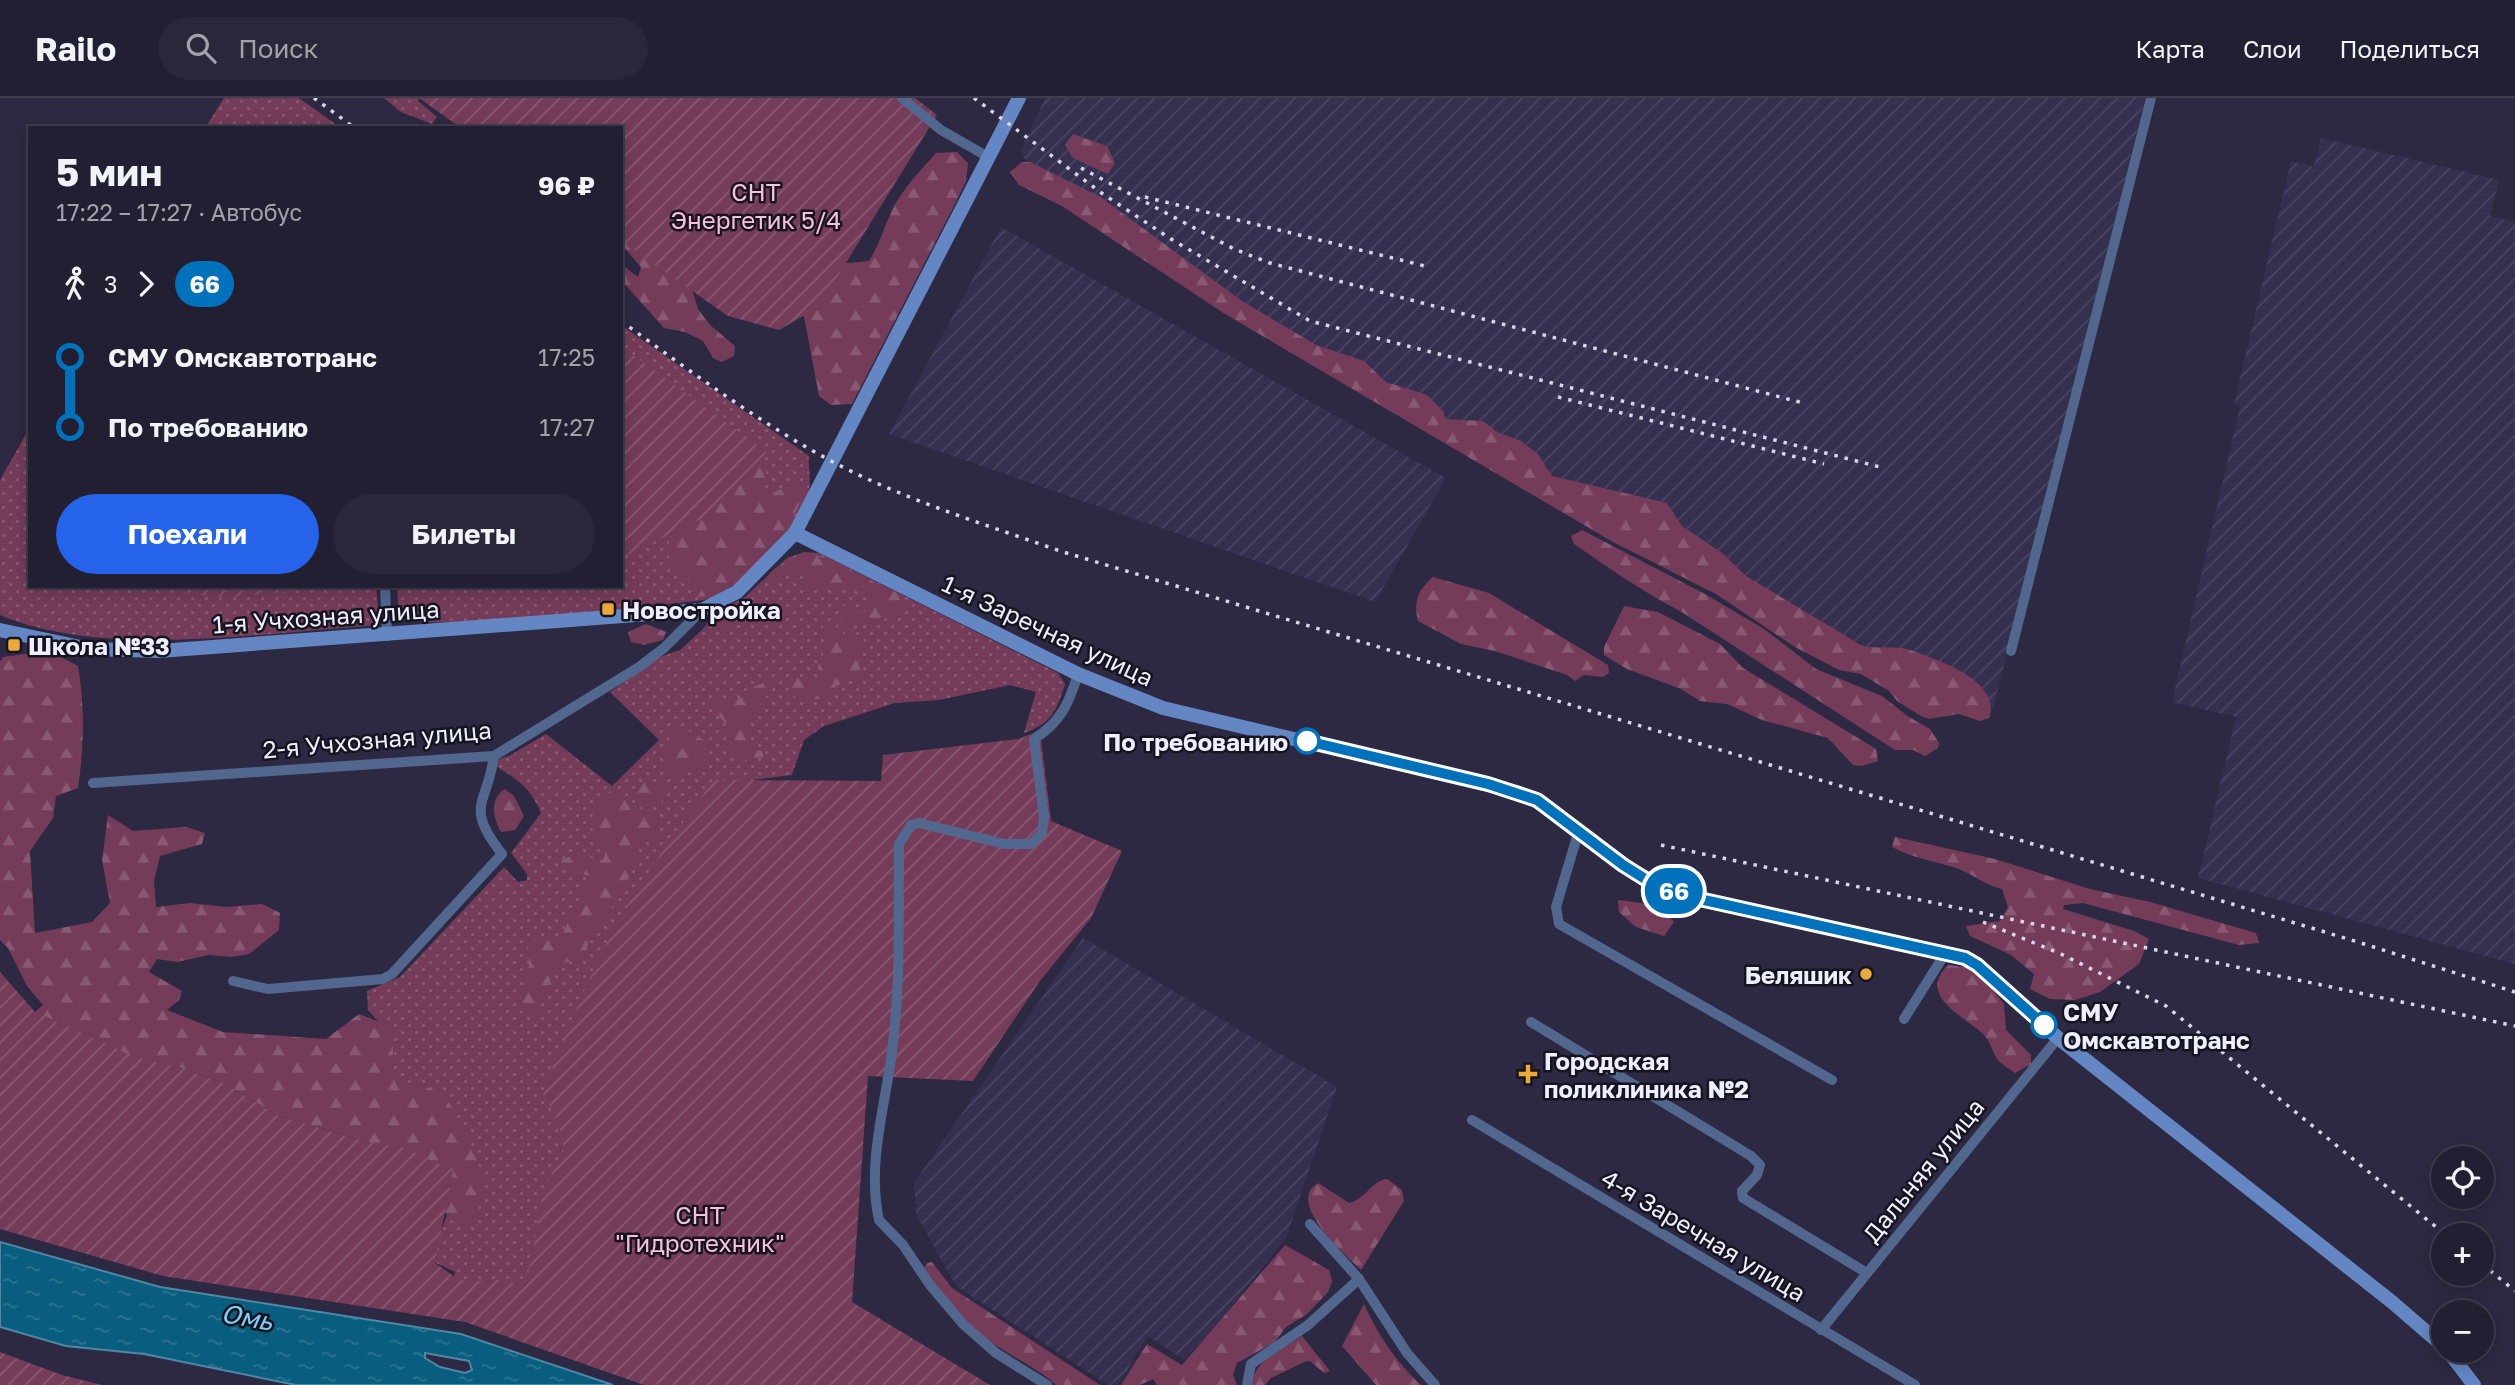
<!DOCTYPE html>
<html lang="ru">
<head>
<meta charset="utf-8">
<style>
  body { margin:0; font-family:"Golos Text",sans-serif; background:#2a273a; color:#f1f3f6; height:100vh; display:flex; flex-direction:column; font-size:26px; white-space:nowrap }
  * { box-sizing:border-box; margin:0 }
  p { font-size:23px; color:#a2a2ac }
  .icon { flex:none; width:38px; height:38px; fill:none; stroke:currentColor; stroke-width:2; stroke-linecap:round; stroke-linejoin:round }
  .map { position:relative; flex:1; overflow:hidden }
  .details { position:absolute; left:28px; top:28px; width:595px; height:462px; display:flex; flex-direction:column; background:#221f32; border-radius:0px; box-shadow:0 4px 18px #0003,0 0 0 2px #3f3d4d }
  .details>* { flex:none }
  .badge { padding:0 14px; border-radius:23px; font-size:24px; line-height:46px }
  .buttons { position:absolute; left:2431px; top:1048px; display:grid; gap:14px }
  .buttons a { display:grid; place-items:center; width:63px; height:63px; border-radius:50%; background:#221f32; box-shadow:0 4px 18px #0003,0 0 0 2px #3f3d4d; font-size:35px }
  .map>.badge { position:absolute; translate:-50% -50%; box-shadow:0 0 0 4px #fff }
  .legs { display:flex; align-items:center; gap:10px; height:77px; padding:0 28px; font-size:23px }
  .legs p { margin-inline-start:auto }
  .headline { display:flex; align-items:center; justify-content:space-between; height:119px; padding:0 28px }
  h1 { font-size:38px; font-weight:700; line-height:52px }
  .cta { display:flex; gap:14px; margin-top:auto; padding:14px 28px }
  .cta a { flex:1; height:80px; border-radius:42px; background:#2563eb; color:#fff; font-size:28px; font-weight:700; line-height:80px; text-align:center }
  .cta a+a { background:#2a273a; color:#f1f3f6 }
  ul { padding:0 28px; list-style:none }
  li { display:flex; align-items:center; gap:24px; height:70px; font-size:26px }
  li i { display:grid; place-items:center; width:10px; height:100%; margin:0 9px; background:currentColor }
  li i::after { content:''; width:18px; height:18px; margin:-9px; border:5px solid; border-radius:50%; background:#221f32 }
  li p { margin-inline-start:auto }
  li:first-child i { background:linear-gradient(#0000 50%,currentColor 0) }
  li:last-child i { background:linear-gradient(currentColor 50%,#0000 0) }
  header { display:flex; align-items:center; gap:42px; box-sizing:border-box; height:98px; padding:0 35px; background:#221f32; border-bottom:2px solid #3f3d4d }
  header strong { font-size:33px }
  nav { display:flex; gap:38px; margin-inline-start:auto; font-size:24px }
  .search { width:490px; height:63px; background:#2a273a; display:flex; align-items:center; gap:18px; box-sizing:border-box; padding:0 24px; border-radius:38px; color:#a2a2ac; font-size:26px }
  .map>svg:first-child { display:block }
  .industrial { fill:url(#industrial-furrows) }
  .grass { fill:url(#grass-dots) }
  .forest { fill:url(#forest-firs) }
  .garden { fill:url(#garden-furrows) }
  .water { fill:url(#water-ripples); stroke:#4e88a5; stroke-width:2; fill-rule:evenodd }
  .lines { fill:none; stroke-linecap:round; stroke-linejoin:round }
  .street { stroke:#51678e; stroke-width:10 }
  .secondary { stroke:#6487c4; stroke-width:14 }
  .rail { stroke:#d8d7e9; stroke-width:3.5; stroke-dasharray:3.5 7; stroke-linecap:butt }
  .line-1-casing { stroke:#fff; stroke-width:16 }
  .line-1 { stroke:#0072bc; stroke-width:10 }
  .poi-dot { fill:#eba939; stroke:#15141f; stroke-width:2.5 }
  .stop-1-dot { fill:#fff; stroke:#0072bc; stroke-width:3.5 }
  .labels { text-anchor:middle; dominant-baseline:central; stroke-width:5; stroke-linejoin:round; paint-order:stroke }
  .park-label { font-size:24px; fill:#f8c1db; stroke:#15141f }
  .poi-label { font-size:24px; font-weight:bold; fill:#efeeff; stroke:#15141f; text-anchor:start }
  .street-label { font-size:24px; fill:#efeeff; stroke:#15141f }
  .stop-label { font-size:24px; font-weight:bold; fill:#efeeff; stroke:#15141f; text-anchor:end }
  .water-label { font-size:26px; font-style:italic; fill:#7fccf4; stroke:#15141f }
</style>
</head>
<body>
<header>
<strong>Railo</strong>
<div class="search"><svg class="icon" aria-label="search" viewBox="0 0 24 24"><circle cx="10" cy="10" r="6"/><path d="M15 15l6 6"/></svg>Поиск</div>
<nav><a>Карта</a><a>Слои</a><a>Поделиться</a></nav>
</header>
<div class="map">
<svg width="2515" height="1287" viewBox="0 0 2515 1287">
  <defs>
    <pattern id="industrial-furrows" width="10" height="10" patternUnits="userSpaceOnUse" patternTransform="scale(1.75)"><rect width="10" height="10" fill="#353050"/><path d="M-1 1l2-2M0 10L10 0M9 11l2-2" fill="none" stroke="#494462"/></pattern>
    <pattern id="grass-dots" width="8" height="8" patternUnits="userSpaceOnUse" patternTransform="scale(1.75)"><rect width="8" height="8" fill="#753c59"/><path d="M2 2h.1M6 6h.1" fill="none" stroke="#895872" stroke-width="1.8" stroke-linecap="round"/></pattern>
    <pattern id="forest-firs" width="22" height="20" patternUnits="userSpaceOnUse" patternTransform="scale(1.75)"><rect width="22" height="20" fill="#753c59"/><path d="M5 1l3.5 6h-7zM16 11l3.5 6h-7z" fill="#895872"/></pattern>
    <pattern id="garden-furrows" width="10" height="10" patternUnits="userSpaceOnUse" patternTransform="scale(1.75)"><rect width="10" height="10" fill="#753c59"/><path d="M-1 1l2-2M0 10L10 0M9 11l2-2" fill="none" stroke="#895872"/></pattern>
    <pattern id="water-ripples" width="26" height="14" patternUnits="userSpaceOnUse" patternTransform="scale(1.75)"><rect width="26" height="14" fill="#095d7e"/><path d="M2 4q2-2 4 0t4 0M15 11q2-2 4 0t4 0" fill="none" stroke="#2d7591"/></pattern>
  </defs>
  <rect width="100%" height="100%" fill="#2d2942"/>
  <g class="industrial">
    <path d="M 1045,0 L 2145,0 L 1993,611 L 1650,442 L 1035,86 L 1021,52 Z"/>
    <path d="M 2321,40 L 2499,82 L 2490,118 L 2515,124 L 2515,866 L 2198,780 L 2236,619 L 2172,604 L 2240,308 L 2234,306 L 2291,63 L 2314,69 Z"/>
    <path d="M 1001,129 L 1446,380 L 1375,504 L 889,336 Z"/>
    <path d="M 1083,840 L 1337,989 L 1286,1140 L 1210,1235 L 1184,1262 L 1148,1238 L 1118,1287 L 1108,1287 L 956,1188 L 916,1116 L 914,1085 Z"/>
  </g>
  <g class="grass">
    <path d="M 224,0 L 299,0 L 341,30 L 205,30 Z"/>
    <path d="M 384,0 L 419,0 L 418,3 L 437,19 L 432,26 L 401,14 Z"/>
    <path d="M 621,227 L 809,358 C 808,369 811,381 809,392 C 800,437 749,479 712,501 C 664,507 430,535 399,520 L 397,488 L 621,488 Z"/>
    <path d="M 30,329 L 30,488 L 376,488 L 380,527 C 265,534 107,562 0,517 L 0,382 Z"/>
    <path d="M 804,454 L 819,455 L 1058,575 L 1065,586 C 1057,612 1051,626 1024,635 L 1036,594 L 1010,587 L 939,602 L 895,605 L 824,628 L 804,642 L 792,677 L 720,686 L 570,1053 L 551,1091 L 524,1193 L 444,1217 L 455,1174 L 430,1162 L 452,1104 L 406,994 L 387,976 L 388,934 L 368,912 L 367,893 L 400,879 L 504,769 L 518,784 L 527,782 L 527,776 L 511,755 L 541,715 C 532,692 518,681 497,669 L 499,661 L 509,658 L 546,636 L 612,688 L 659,642 L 610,594 L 660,559 L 680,552 L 704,530 L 715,514 L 745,499 L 787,460 Z"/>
  </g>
  <g class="forest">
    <path d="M 1073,36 L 1107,48 L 1115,65 L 1108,76 L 1073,60 L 1065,47 Z"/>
    <path d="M 957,54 L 968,65 L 966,83 L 956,104 L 852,306 L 831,307 L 819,298 L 801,202 L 827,167 L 869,163 C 881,144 886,122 897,103 C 908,85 923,70 936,55 Z"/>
    <path d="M 1022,64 L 1030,64 L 1099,98 L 1242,203 L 1316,247 L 1364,263 L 1386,284 L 1427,297 L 1443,313 L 1446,321 L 1483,323 L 1497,334 L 1521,343 L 1538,356 L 1552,378 L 1667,405 L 1682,428 L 1722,455 L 1746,478 L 1861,547 C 1877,552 1894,547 1910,552 C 1936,561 2003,583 1989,620 L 1980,623 L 1959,616 L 1929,621 L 1921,618 L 1897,603 L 1889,593 L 1861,576 L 1839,572 L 1795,549 L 1716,496 L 1613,444 L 1225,216 L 1062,108 L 1019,87 L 1010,74 Z"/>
    <path d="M 634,143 L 690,185 L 698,211 L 710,227 L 735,248 L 734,258 L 722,264 L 713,260 L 703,243 L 685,234 L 664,230 L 621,182 L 621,166 L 638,179 L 641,169 L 622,147 Z"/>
    <path d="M 750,350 C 762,363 770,371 765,389 L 769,397 L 797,383 L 805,395 C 787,435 747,498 698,499 L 689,480 L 671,465 L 667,449 L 675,430 Z"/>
    <path d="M 1582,432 L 1705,496 L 1764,531 L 1816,571 L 1882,598 L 1909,619 L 1930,631 L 1939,645 L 1938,650 L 1925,658 L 1913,652 L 1895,652 L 1680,513 C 1643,494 1609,470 1574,446 L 1571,438 Z"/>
    <path d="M 812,455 L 898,495 L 902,506 L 896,516 L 846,534 L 838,505 L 857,514 L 868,514 L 871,502 L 840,489 L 827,487 L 809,495 L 804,488 L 811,480 L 810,475 C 794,470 781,483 765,483 C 772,467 795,458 812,455 Z"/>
    <path d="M 1433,479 L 1489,495 L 1608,567 L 1609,575 L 1603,579 L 1584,577 L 1575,583 L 1567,577 L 1495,553 L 1461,546 L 1418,523 C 1413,503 1418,492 1433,479 Z"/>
    <path d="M 748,502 L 751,508 L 724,536 L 711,532 L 713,524 Z"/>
    <path d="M 1624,508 L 1658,514 L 1720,546 L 1743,570 L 1876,651 L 1878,663 L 1862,668 L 1853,667 L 1828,640 L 1762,622 L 1727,606 L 1700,603 L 1681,591 L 1627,571 L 1604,557 L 1604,549 Z"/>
    <path d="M 822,523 L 830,523 L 845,537 L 863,541 L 866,546 C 851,561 862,562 860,578 L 836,588 L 824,600 L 800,603 L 788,593 L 794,578 L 808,583 L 819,580 L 818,569 L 825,551 Z"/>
    <path d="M 646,526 L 666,534 L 663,542 L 644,547 L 631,544 L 628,534 Z"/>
    <path d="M 32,555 L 61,559 L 78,568 C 85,608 84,650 78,690 L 56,698 L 53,720 L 30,753 L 35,835 L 92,824 L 110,805 L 102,762 L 108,717 L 133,733 L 186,729 L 205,735 L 202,746 L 160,758 L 154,783 L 156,809 L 190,805 L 226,809 L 262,806 L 280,815 L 279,832 L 249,856 L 232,859 L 209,857 L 177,864 L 157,861 L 149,874 L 182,893 L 179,902 L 167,912 L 223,934 L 326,941 L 359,916 L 393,929 L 393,981 C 407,985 428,988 440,995 C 449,1001 456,1017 461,1026 C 478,1057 497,1103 464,1130 L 450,1121 L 434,1100 L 371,1045 L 277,1017 L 226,986 L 181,970 L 135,960 L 35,914 L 43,907 L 27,888 L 8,850 L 0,842 L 0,564 L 3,559 Z"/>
    <path d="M 770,582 L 774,589 C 760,605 743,628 748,650 L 763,653 L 763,659 L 737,664 L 726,653 L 728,628 L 715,614 L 715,604 L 744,599 L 753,589 Z"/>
    <path d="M 681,629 L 704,642 L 707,659 L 697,672 L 672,678 L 662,660 L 671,634 Z"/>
    <path d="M 645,682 L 662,685 L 667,696 L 660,706 L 648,707 L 632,697 L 636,686 Z"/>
    <path d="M 505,691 L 514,698 L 524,718 L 515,732 L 501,734 C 493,720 489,701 505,691 Z"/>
    <path d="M 610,693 L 627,700 L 656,723 L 657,743 L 650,746 L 642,737 L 636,765 L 618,802 L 590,836 L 587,851 L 575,863 L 556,866 L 538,916 L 521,913 L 520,902 L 529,867 L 528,844 L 561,839 L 582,796 L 592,785 L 591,778 L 562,771 L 560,763 L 575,756 L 602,762 L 606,759 C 591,730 583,717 610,693 Z"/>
    <path d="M 1895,739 L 1995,761 L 2090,791 L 2150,804 L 2256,835 L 2259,845 L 2239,847 L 2083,805 L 2064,807 L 2063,811 L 2134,833 L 2149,841 L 2139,866 L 2100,894 L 2075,902 L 2050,901 L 2030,891 L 2034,876 L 2011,857 L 1970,838 L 1966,828 L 2000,823 L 2008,809 L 2002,791 C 1985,787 1973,776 1956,770 C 1934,763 1913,760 1892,749 Z"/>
    <path d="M 1618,802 C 1640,805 1660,805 1674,824 L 1664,838 L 1636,829 L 1619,814 Z"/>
    <path d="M 1948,867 L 1966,869 L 1986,883 L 2004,906 L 2006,932 L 2031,957 L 2031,966 L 2015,975 C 2010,971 2001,966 1997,961 C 1992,953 1991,945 1984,937 C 1965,918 1916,899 1948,867 Z"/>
    <path d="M 1387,1081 L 1402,1092 L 1404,1103 L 1361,1172 C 1347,1158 1284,1104 1318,1085 L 1349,1105 C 1366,1101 1371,1083 1387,1081 Z"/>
    <path d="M 1285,1147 L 1329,1172 L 1332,1183 L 1328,1194 L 1307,1216 L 1286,1229 L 1275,1244 L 1237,1265 L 1233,1277 L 1237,1287 L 1157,1287 L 1153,1281 L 1140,1287 L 1121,1287 L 1147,1246 L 1182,1267 Z"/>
    <path d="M 932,1164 L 952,1190 L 1100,1287 L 1056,1287 C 1035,1268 1009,1258 987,1241 C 961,1221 943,1196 924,1170 L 927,1165 Z"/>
    <path d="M 1364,1206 C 1378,1237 1396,1264 1421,1287 L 1376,1287 L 1342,1248 Z"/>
    <path d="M 1302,1238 L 1330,1273 L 1324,1275 L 1310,1263 L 1304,1264 L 1271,1280 L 1265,1287 L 1251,1287 C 1257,1259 1279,1253 1302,1238 Z"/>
  </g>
  <g class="garden">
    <path d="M 419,0 L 915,0 L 937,17 L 833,186 L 808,215 L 779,232 L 728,218 L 621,143 L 621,30 L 461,30 Z"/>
    <path d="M 621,248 L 767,354 L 701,421 L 621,460 Z"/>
    <path d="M 137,488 L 339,488 L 226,500 Z"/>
    <path d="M 1040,633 L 1051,723 L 1122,753 L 1091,820 L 1040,883 L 973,983 L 868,978 L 852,1204 L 990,1287 L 644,1287 L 465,1224 L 163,1178 L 0,1131 L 0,874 L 35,914 L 135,959 L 181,970 L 226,986 L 277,1017 L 371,1045 L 405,1050 L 453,1073 L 435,1165 L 458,1181 L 473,1185 L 488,1180 L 526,1187 L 544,1091 L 564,1052 L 559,1026 L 543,995 C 563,940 586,885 613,833 C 641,780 679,730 714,682 L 881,683 L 883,657 L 1018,641 Z"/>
    <path d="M 0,1254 L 62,1277 L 102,1287 L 0,1287 Z"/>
  </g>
  <path class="water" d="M 0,1144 L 160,1189 L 461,1236 L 613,1287 L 296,1287 L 144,1256 L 66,1248 L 0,1229 ZM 425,1255 L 469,1263 L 472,1272 L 465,1275 L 440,1269 L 425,1260 Z"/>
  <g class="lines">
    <g class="street">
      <path d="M 902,0 L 941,32 L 990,60"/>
      <path d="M 385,488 L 387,538"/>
      <path d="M 2011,553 L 2151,0"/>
      <path d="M 93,685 L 494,658 L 639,569 L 664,550 L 702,512"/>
      <path d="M 1579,732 L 1556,809 L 1559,826 L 1832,982"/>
      <path d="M 233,883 L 268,891 L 383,881 L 392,876 L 502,756 C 464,707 487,708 494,658"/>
      <path d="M 1904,921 L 1946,854"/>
      <path d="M 1531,924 L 1751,1058 L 1760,1067 L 1757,1077 L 1742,1093 L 1743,1100 L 1867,1175"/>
      <path d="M 1472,1022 L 1915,1287"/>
      <path d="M 1310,1126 L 1359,1181 L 1407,1255 L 1435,1287"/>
      <path d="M 1821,1232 L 2058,940"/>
      <path d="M 1047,1287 L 996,1255 L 963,1226 L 930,1187 L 903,1147 L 879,1122 C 866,1064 887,1003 893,945 C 901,880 898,812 899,746 L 911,727 L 919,725 L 1005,746 L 1031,746 L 1042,735 L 1044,719 L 1034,641 C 1061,624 1069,605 1078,576"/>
      <path d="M 1247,1287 L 1251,1266 L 1308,1227 L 1359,1181"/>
    </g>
    <g class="secondary">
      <path d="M 795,435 L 1078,576 L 1163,610 L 1517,694 C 1550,707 1572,728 1599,750 C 1626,771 1654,785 1686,798 L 1965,860 L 1977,867 L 2058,940 L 2392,1204 L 2443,1248"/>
      <path d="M 0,532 L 90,551 L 159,553 L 702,512 L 737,494 L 795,435 L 1019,0"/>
      <path d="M 2448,1253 L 2474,1287"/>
    </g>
    <g class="rail">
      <path d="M 314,0 L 355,30"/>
      <path d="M 974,0 L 1103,96 L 1171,141 L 1310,223 L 1880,369"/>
      <path d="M 1081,70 L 1234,151 L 1270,165 L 1803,305"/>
      <path d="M 1145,99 L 1429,169"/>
      <path d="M 621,223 C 690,273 758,324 833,364 C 905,402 984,426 1060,453 L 2358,844 L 2515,894"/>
      <path d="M 1558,299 L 1824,366"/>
      <path d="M 1661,747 L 2515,928"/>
      <path d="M 1983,824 L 2061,856 L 2166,908 L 2447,1138"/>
      <path d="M 2482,1166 L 2515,1193"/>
    </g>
  </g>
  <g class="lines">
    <g class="line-1-casing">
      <path id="line-1" d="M 1307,643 L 1488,686 L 1537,702 L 1623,767 L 1650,784 L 1686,798 L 1965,860 L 1977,867 L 2044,927"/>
    </g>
    <use href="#line-1" class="line-1"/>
  </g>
  <g class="poi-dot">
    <rect x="601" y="504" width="14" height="14" rx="3.5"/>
    <rect x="7" y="540" width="14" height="14" rx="3.5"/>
    <circle cx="1866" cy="876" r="7"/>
    <path d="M1524.5 965.5h7v7h7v7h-7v7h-7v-7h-7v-7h7z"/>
  </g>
  <g class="stop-1-dot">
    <circle cx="1307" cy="643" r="12"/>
    <circle cx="2044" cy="927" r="12"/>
  </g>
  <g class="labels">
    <g class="park-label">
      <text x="756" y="93">СНТ<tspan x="756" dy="28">Энергетик 5/4</tspan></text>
      <text x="700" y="1116">СНТ<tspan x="700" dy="28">"Гидротехник"</tspan></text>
    </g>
    <g class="poi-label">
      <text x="622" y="511">Новостройка</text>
      <text x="28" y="547">Школа №33</text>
      <text x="1852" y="876" text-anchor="end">Беляшик</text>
      <text x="1544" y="962">Городская<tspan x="1544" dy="28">поликлиника №2</tspan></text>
    </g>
    <g class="street-label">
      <text transform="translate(326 518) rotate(-4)">1-я Учхозная улица</text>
      <text transform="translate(1048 532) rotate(25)">1-я Заречная улица</text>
      <text transform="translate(377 641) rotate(-5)">2-я Учхозная улица</text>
      <text transform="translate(1923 1072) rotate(-51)">Дальняя улица</text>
      <text transform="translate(1704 1137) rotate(31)">4-я Заречная улица</text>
    </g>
    <g class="stop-label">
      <text x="1288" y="643">По требованию</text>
      <text x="2063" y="913" text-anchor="start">СМУ<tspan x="2063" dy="28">Омскавтотранс</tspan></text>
    </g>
    <g class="water-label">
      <text transform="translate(247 1219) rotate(10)">Омь</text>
    </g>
  </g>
</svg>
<div class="buttons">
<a><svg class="icon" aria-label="locate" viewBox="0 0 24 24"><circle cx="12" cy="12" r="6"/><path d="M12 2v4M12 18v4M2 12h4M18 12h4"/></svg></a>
<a>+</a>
<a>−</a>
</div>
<b class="badge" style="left:1674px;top:793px;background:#0072bc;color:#fff">66</b>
<section class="details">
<div class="headline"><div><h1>5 мин</h1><p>17:22 – 17:27 · Автобус</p></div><b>96 ₽</b></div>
<div class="legs"><svg class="icon" aria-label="walk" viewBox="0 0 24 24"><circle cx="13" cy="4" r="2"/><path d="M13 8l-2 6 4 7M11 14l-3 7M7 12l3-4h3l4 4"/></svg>3<svg class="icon" aria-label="forward" viewBox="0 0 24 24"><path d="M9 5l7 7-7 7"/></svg><b class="badge" style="background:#0072bc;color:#fff">66</b></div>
<ul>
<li><i style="color:#0072bc"></i><b>СМУ Омскавтотранс</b><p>17:25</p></li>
<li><i style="color:#0072bc"></i><b>По требованию</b><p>17:27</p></li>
</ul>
<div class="cta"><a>Поехали</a><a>Билеты</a></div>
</section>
</div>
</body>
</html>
